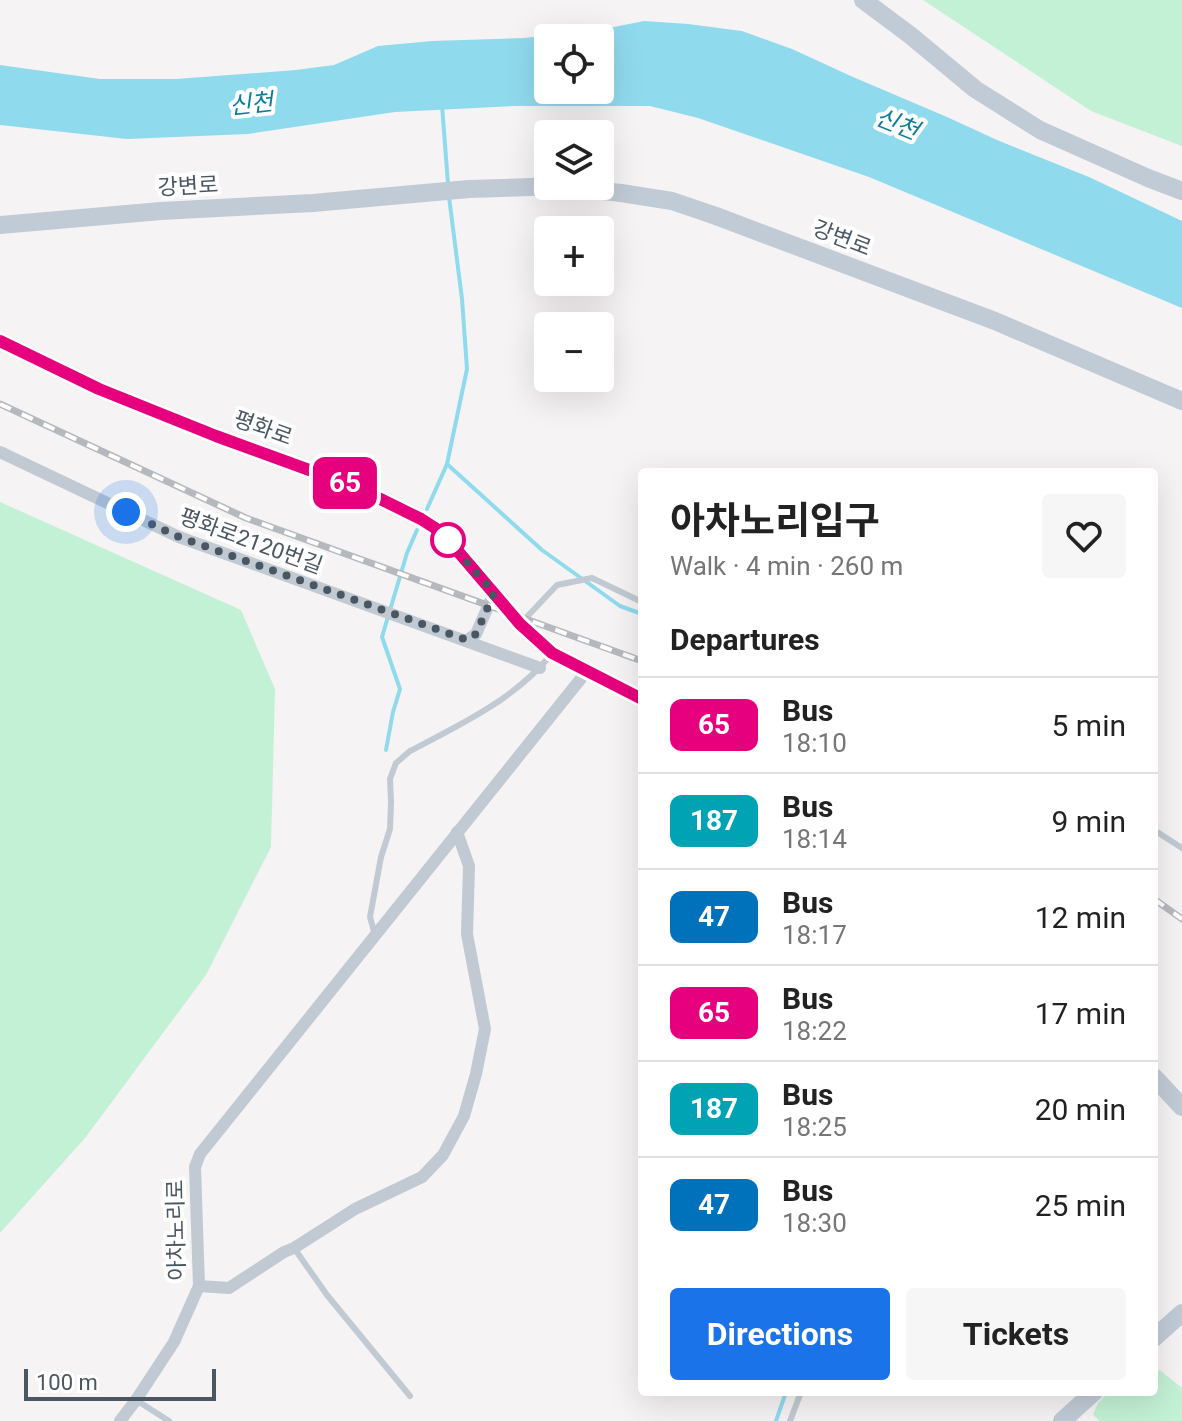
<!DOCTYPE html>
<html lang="en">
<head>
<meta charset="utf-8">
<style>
  body { margin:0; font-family:Roboto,"Noto Sans KR",sans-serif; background:#f6f6f6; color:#222; height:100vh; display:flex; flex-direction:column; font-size:30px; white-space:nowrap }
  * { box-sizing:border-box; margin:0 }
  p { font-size:26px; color:#767676 }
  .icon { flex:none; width:44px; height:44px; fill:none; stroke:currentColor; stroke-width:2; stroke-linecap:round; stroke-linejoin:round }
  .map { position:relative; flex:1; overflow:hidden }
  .details { position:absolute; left:638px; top:468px; width:520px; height:928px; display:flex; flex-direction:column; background:#fff; border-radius:8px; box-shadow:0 8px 32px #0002 }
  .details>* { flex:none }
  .badge { padding:0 16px; border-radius:12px; font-size:28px; line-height:52px }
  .fabs { position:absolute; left:534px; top:24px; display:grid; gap:16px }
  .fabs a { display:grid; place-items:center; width:80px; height:80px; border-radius:8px; background:#fff; box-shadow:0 8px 32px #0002; font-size:40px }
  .scale { position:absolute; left:24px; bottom:20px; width:192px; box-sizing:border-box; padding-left:8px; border:4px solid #4a5661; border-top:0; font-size:22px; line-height:28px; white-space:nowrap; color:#4a5661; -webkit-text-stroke:6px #fff; paint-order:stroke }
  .you { position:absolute; width:40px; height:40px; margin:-20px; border:6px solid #fff; border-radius:50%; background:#1a73e8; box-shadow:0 0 0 12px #1a73e833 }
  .map>.badge { position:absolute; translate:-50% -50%; box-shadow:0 0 0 4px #fff }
  h2 { padding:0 32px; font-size:30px; line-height:72px }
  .round { display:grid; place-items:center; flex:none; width:84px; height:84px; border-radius:8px; background:#f6f6f6 }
  .overview { display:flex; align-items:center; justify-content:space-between; height:136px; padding:0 32px }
  h1 { font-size:38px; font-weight:700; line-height:60px }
  .primary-button { display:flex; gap:16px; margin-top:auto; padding:16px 32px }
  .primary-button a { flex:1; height:92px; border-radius:8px; background:#1a73e8; color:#fff; font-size:32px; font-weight:700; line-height:92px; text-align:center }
  .primary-button a+a { background:#f6f6f6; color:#222 }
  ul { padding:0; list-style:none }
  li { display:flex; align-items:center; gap:24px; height:96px; padding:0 32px; border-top:2px solid #e0e0e0 }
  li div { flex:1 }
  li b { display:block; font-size:30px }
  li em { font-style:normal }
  li .badge { min-width:88px; font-weight:700; text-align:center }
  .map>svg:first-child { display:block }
  .green { fill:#c3f1d5 }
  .water { fill:#90daee; fill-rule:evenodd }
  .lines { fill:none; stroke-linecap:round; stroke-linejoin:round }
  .stream { stroke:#90daee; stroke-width:4 }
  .lane { stroke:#c1cad2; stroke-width:6 }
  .street { stroke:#c1cad2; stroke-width:12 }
  .secondary { stroke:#c1cbd6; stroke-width:18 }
  .rail-casing { stroke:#b5b8bd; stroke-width:7 }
  .rail { stroke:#fff; stroke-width:4; stroke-dasharray:12; stroke-linecap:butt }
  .line-casing { stroke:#fff; stroke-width:18 }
  .line { stroke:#e6007e; stroke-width:12 }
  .walk { stroke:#4a5661; stroke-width:8; stroke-dasharray:0 14.4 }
  .stop-dot { fill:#fff; stroke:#e6007e; stroke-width:4 }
  .labels { text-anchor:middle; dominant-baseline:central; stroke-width:8; stroke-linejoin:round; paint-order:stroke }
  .street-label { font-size:22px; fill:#4a5661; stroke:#fff }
  .water-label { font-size:24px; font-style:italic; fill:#0c7c9b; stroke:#fff }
</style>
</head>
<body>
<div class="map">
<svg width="1182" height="1421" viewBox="0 0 1182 1421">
  <rect width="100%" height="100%" fill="#f5f3f3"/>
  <g class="green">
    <path d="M 923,0 L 1182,0 L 1182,146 L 1091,111 Z"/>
    <path d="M 0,502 L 241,610 L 275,689 L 271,847 L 206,975 L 85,1138 L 0,1233 Z"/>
    <path d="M 1154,1369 L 1161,1371 L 1182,1388 L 1182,1421 L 1100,1421 L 1093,1415 L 1098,1403 L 1109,1392 L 1154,1392 Z"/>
  </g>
  <path class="water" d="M 644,21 L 688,24 L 742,31 L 792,49 L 853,77 L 947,117 L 997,140 L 1089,177 L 1182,221 L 1182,308 L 869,177 L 698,118 L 650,106 L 515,106 L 395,112 L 248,134 L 127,139 L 0,125 L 0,65 L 100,79 L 176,79 L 296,70 L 334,65 L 378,46 L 432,41 L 524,38 L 599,30 ZM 548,38 L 600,38 L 600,90 L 548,90 Z"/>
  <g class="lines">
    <g class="stream">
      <path d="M 442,105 L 448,184"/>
      <path d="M 449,197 L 462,299 L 467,369 L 447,464 L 542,550 L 620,606 L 642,614"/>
      <path d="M 427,509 L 447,464"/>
      <path d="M 386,750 L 393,712 L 400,689 L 382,637 L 407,553 L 417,530"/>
      <path d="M 776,1421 L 786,1392"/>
    </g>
    <g class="lane">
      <path d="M 523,621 L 557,585 L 592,578 L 642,602"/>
      <path d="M 1154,830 L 1182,848"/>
      <path d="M 375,935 L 370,917 L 381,857 L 390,829 L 391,802 L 390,779 L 396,763 L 410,751 C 460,725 513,700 550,656"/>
      <path d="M 294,1248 L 327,1295 L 410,1396"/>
      <path d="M 136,1400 L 169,1421"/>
      <path d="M 790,1421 L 801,1392"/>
    </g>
    <g class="street">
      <path d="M 0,452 L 179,537 L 540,668"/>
      <path d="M 467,640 L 476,634 L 494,593"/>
      <path d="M 199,1286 L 229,1288 L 284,1252 L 294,1248 L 355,1209 L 422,1177 L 443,1155 L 464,1116 L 476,1074 L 485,1029 L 467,934 L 469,866 L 457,832"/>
      <path d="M 120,1421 L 136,1400 L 174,1342 L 199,1286 L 195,1167 L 200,1154 L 587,671"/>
    </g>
    <g class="secondary">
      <path d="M 863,0 L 910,35 L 975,89 L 1040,130 L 1148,178 L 1182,191"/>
      <path d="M 0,225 L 161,211 L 313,203 L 469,189 L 560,186 L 621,193 L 672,201 L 716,216 L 995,321 L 1182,401"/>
      <path d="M 0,341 L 99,389 L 216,436 L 356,487 L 421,519 L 435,528 L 450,542 L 520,624 L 552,653 L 642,699"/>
      <path d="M 1154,1077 L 1182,1107"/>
      <path d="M 1154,1338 L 1182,1313"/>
      <path d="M 1062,1421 L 1094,1392"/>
    </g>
    <g class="rail-casing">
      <g id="rail">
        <path d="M 0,404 L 246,518 L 642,661"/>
        <path d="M 1154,899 L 1182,919"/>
      </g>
    </g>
    <use href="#rail" class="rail"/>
  </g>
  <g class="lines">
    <g class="line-casing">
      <path id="line" d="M 0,341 L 99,389 L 216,436 L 356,487 L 421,519 L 435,528 L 450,542 L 520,624 L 552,653 L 642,699"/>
    </g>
    <use href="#line" class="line"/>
    <path class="walk" d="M 126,512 L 179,537 L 467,640 L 476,634 L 494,593 L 448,540"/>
  </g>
  <circle class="stop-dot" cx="448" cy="540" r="16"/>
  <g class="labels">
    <g class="street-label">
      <text transform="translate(188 186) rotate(-3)">강변로</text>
      <text transform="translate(842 238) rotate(21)">강변로</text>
      <text transform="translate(263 428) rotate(20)">평화로</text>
      <text transform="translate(251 541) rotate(20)">평화로2120번길</text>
      <text transform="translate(176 1230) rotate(-91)">아차노리로</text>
    </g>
    <g class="water-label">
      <text transform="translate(251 104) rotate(-6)">신천</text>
      <text transform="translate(897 124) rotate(22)">신천</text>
    </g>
  </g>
</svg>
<div class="fabs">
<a><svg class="icon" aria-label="locate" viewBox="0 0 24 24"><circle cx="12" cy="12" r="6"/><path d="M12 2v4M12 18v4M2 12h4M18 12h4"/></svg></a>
<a><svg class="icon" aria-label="layers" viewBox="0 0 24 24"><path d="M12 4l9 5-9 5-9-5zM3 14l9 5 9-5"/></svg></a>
<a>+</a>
<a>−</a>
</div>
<div class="scale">100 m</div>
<div class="you" style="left:126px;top:512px"></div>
<b class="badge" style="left:345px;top:483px;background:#e6007e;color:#fff">65</b>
<section class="details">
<div class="overview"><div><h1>아차노리입구</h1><p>Walk · 4 min · 260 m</p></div><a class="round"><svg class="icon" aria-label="heart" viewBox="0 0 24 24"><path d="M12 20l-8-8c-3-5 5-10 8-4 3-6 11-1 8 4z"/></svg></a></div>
<h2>Departures</h2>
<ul>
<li><span class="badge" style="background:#e6007e;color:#fff">65</span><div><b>Bus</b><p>18:10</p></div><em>5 min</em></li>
<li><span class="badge" style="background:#00a3b4;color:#fff">187</span><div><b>Bus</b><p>18:14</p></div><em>9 min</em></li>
<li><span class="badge" style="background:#0072bc;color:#fff">47</span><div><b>Bus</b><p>18:17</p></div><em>12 min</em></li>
<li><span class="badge" style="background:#e6007e;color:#fff">65</span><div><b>Bus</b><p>18:22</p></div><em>17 min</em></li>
<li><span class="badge" style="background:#00a3b4;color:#fff">187</span><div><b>Bus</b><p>18:25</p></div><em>20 min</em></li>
<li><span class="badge" style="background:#0072bc;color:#fff">47</span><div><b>Bus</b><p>18:30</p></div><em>25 min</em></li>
</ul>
<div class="primary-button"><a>Directions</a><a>Tickets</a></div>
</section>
</div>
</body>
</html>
